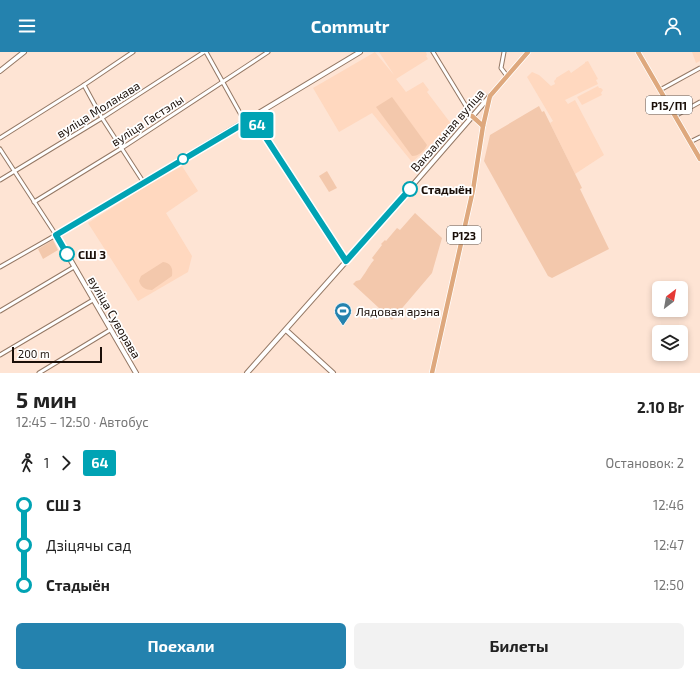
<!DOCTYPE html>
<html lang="ru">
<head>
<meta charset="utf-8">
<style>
  body { margin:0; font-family:"Exo 2",sans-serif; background:#f2f2f2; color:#222; height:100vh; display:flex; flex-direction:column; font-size:15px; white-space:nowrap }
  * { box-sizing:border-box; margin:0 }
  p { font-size:13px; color:#767676 }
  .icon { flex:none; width:22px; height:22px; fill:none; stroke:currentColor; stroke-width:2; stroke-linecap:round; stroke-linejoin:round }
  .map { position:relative; height:321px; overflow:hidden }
  .side { display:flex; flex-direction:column; background:#fff; flex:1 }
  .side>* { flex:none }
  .badge { padding:0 8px; border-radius:3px; font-size:14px; line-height:26px }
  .needle { width:26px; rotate:31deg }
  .buttons { position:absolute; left:652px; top:229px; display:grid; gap:8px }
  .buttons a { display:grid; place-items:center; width:36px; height:36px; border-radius:6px; background:#fff; box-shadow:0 2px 6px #0003; font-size:20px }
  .scale { position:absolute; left:12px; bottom:10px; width:90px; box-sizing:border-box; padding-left:4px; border:2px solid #1a0f09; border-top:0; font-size:11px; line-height:14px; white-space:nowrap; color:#1a0f09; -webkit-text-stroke:3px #fff; paint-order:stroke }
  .map>.badge { position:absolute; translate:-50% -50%; box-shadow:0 0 0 2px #fff }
  .legs { display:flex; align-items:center; gap:6px; height:44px; padding:0 16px; font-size:13px }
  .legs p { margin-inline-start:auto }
  .overview { display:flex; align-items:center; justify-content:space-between; height:68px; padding:0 16px }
  h1 { font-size:22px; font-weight:700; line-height:30px }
  .cta { display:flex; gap:8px; margin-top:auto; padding:8px 16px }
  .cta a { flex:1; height:46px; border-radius:6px; background:#2482ae; color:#fff; font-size:16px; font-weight:700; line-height:46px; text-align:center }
  .cta a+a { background:#f2f2f2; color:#222 }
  ul { padding:0 16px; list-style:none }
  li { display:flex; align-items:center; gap:14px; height:40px; font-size:15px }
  li i { display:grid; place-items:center; width:6px; height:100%; margin:0 5px; background:currentColor }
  li i::after { content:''; width:10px; height:10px; margin:-5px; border:3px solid; border-radius:50%; background:#fff }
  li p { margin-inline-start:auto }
  li:first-child i { background:linear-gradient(#0000 50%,currentColor 0) }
  li:last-child i { background:linear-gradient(currentColor 50%,#0000 0) }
  header { display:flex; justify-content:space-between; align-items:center; height:52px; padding:0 16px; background:#2482ae; color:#fff; font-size:18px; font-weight:700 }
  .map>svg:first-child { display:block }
  .built { fill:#ffd8bf }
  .green { fill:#f3c8ac }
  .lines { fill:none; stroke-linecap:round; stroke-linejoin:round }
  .street-casing { stroke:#947865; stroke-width:5 }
  .secondary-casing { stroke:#947865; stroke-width:6 }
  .primary-casing { stroke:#fff; stroke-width:6 }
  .street { stroke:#fff; stroke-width:3 }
  .secondary { stroke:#fff; stroke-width:4 }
  .primary { stroke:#dea87d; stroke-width:4.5 }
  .line-1-casing { stroke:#fff; stroke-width:9 }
  .line-1 { stroke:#00a3b4; stroke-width:6 }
  .stop-1-dot { fill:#fff; stroke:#00a3b4; stroke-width:2 }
  .labels { text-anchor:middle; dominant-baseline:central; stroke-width:3.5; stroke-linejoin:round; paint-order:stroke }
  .shield { fill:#fff; stroke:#5f5753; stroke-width:1 }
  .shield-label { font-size:11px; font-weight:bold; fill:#1a0f09 }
  .street-label { font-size:12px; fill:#1a0f09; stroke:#fff }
  .stop-label { font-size:12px; font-weight:bold; fill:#1a0f09; stroke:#fff; text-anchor:start }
  .poi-label { font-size:12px; fill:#1a0f09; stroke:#fff; text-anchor:start }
</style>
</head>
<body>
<header><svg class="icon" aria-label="menu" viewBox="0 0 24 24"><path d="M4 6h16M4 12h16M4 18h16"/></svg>Commutr<svg class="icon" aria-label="person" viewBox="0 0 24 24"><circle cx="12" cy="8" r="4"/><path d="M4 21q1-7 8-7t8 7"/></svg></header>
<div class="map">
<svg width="700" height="321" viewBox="0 0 700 321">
  <rect width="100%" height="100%" fill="#fee4d4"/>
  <g class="built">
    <path d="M 375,0 L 394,23 L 379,0 L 426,0 L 427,3 L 426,4 L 428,7 L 396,27 L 406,40 L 423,30 L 429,38 L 427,40 L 452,73 L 430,93 L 426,98 L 412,110 L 372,61 L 339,80 L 313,36 Z"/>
    <path d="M 692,0 L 700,0 L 700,9 L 696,11 Z"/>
    <path d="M 588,9 L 598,27 L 596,28 L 598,32 L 565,48 L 568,52 L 575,48 L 604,103 L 575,122 L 550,71 L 553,69 L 527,25 L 532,20 L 539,23 L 551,34 L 555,32 L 554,29 L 556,27 L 556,26 L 569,18 L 571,21 L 585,11 L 585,10 Z"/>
    <path d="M 598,34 L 599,36 L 601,36 L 603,38 L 601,41 L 602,43 L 582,53 L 577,45 Z"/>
    <path d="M 182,114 L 198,139 L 166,161 L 192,204 L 188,220 L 138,249 L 88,171 L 151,131 Z"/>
  </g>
  <g class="green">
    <path d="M 392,45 L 427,93 C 424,99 419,104 412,104 L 376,55 Z"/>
    <path d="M 539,54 L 542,60 L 544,59 L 582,136 L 580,137 L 609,197 L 552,226 L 548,224 L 484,109 L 490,83 Z"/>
    <path d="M 327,119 L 337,136 L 329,140 L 319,124 Z"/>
    <path d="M 415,161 L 442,186 L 432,221 L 392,268 L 353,232 L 356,229 L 360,228 C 365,222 368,215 374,208 L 372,206 L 382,193 L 381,192 L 385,188 L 386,189 L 397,176 L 400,178 Z"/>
    <path d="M 53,188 L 58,198 L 43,207 L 38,197 Z"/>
    <path d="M 163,210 C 171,211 173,216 172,224 L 152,238 C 145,238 141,235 139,229 L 141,224 Z"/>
  </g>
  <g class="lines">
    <g class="street-casing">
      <g id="street">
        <path d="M 206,0 L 245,70"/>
        <path d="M 433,0 L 472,64"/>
        <path d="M 504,0 L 501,16 L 507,24"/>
        <path d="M 84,33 L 102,66 L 144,131"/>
        <path d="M 660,38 L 700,16"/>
        <path d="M 675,64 L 700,50"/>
        <path d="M 0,86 L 84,33 L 133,0"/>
        <path d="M 690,90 L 700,85"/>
        <path d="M 0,97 L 56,183 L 0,215"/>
        <path d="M 0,128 L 102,66 L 204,0"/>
        <path d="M 34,150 L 122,96 L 268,0"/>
        <path d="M 0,259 L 74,215"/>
        <path d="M 0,303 L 93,248"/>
        <path d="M 39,321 L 110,278"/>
      </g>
    </g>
    <g class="secondary-casing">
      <g id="secondary">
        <path d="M 0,19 L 24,0"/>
        <path d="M 253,66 L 346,209"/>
        <path d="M 286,278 L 333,321"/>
        <path d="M 136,321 L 56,183 L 360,0"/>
        <path d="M 247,321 L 358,196 L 490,44"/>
      </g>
    </g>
    <g class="primary-casing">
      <g id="primary">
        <path d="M 638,0 L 700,107"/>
        <path d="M 472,64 L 483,74"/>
        <path d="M 432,321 L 473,138 L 483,74 L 490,44 L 528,0"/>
      </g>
    </g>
    <use href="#street" class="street"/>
    <use href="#secondary" class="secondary"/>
    <use href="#primary" class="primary"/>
  </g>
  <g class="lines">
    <g class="line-1-casing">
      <path id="line-1" d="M 67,202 L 56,183 L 253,66 L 346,209 L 410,137"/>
    </g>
    <use href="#line-1" class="line-1"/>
  </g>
  <defs>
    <g id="stadium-pin" transform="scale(0.9)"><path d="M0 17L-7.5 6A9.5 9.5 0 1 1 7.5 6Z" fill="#2482ae" stroke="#fff"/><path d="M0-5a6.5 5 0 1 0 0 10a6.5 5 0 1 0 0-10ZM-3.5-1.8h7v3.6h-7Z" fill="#fff"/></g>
  </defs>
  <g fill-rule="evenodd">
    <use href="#stadium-pin" x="343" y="259"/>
  </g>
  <g class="stop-1-dot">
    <circle cx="183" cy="107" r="5"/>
    <circle cx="410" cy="137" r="7"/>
    <circle cx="67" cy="202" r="7"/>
  </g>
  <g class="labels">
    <g class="shield">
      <rect x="646" y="44" width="46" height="18" rx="3"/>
      <rect x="447" y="174" width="34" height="18" rx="3"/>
    </g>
    <g class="shield-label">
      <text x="669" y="53">Р15/П1</text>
      <text x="464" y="183">Р123</text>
    </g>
    <g class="street-label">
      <text transform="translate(98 57) rotate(-32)">вуліца Молакава</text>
      <text transform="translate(147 68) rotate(-33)">вуліца Гастэлы</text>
      <text transform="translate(447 78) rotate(-49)">Вакзальная вуліца</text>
      <text transform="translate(115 265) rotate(60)">вуліца Суворава</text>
    </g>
    <g class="stop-label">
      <text x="421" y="137">Стадыён</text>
      <text x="78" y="202">СШ 3</text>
    </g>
    <g class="poi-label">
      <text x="356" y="259">Лядовая арэна</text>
    </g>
  </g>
</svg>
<div class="buttons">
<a><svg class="needle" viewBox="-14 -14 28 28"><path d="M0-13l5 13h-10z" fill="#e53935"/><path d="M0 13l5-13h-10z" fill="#767676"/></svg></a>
<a><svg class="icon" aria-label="layers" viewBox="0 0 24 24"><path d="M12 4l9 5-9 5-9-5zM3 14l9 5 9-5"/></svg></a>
</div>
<div class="scale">200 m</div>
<b class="badge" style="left:257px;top:73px;background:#00a3b4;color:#fff">64</b>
</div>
<section class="side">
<div class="overview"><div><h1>5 мин</h1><p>12:45 – 12:50 · Автобус</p></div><b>2.10 Br</b></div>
<div class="legs"><svg class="icon" aria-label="walk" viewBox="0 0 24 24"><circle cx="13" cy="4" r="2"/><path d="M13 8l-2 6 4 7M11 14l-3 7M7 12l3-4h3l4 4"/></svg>1<svg class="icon" aria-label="forward" viewBox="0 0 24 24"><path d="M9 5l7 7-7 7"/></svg><b class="badge" style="background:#00a3b4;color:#fff">64</b><p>Остановок: 2</p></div>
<ul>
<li><i style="color:#00a3b4"></i><b>СШ 3</b><p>12:46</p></li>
<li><i style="color:#00a3b4"></i><span>Дзіцячы сад</span><p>12:47</p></li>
<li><i style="color:#00a3b4"></i><b>Стадыён</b><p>12:50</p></li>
</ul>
<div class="cta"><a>Поехали</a><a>Билеты</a></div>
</section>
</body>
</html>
